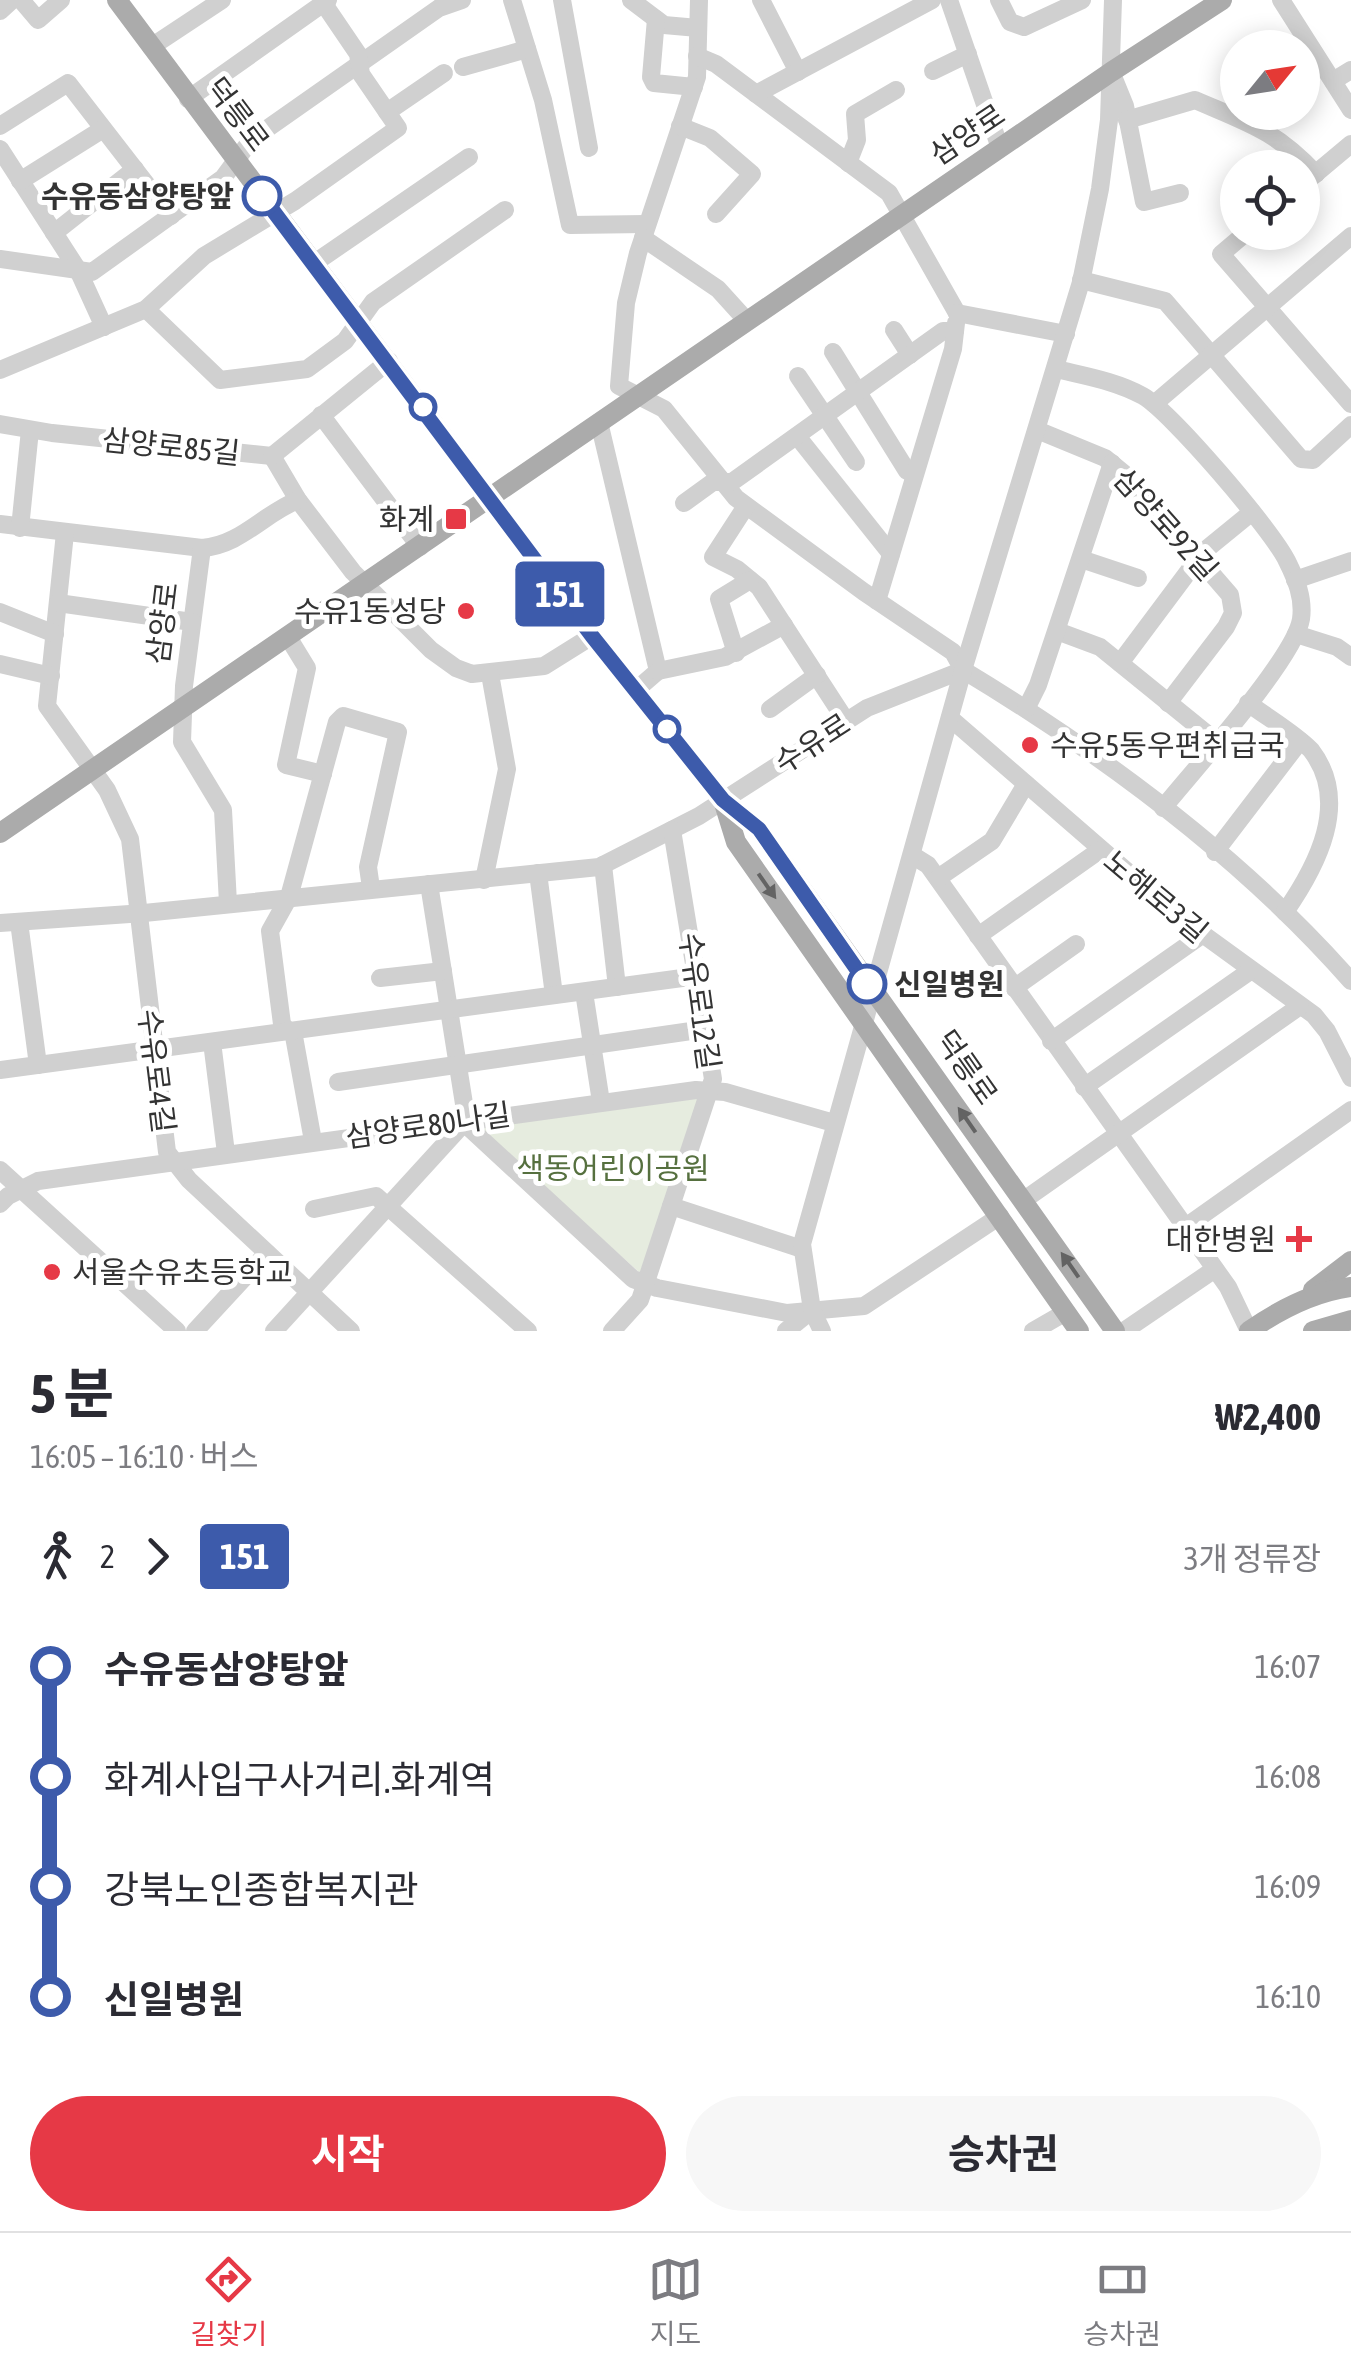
<!DOCTYPE html>
<html lang="ko">
<head>
<meta charset="utf-8">
<style>
  body { margin:0; font-family:"Asap Condensed","Noto Sans KR",sans-serif; background:#f7f7f7; color:#2b2b33; height:100vh; display:flex; flex-direction:column; font-size:38px; white-space:nowrap }
  * { box-sizing:border-box; margin:0 }
  p { font-size:32px; color:#7c7c81 }
  .icon { flex:none; width:55px; height:55px; fill:none; stroke:currentColor; stroke-width:2; stroke-linecap:round; stroke-linejoin:round }
  .map { position:relative; height:1331px; overflow:hidden }
  .side { display:flex; flex-direction:column; background:#fff; flex:1 }
  .side>* { flex:none }
  .badge { padding:0 20px; border-radius:8px; font-size:35px; line-height:65px }
  .needle { width:65px; rotate:60deg }
  .controls { position:absolute; left:1220px; top:30px; display:grid; gap:20px }
  .controls a { display:grid; place-items:center; width:100px; height:100px; border-radius:50%; background:#fff; box-shadow:0 5px 25px #0003; font-size:50px }
  .map>.badge { position:absolute; translate:-50% -50%; box-shadow:0 0 0 5px #fff }
  .legs { display:flex; align-items:center; gap:15px; height:110px; padding:0 30px; font-size:32px }
  .legs p { margin-inline-start:auto }
  .summary { display:flex; align-items:center; justify-content:space-between; height:170px; padding:0 30px }
  h1 { font-size:55px; font-weight:700; line-height:75px }
  .primary-button { display:flex; gap:20px; margin-top:auto; padding:20px 30px }
  .primary-button a { flex:1; height:115px; border-radius:60px; background:#e63946; color:#fff; font-size:40px; font-weight:700; line-height:115px; text-align:center }
  .primary-button a+a { background:#f7f7f7; color:#2b2b33 }
  ul { padding:0 30px; list-style:none }
  li { display:flex; align-items:center; gap:35px; height:110px; font-size:38px }
  li i { display:grid; place-items:center; width:15px; height:100%; margin:0 12px; background:currentColor }
  li i::after { content:''; width:25px; height:25px; margin:-12px; border:8px solid; border-radius:50%; background:#fff }
  li p { margin-inline-start:auto }
  li:first-child i { background:linear-gradient(#0000 50%,currentColor 0) }
  li:last-child i { background:linear-gradient(currentColor 50%,#0000 0) }
  .menu { display:flex; justify-content:space-around; align-items:center; height:140px; border-top:2px solid #e1e1e2; background:#fff; font-size:28px; color:#7c7c81 }
  .menu a { display:grid; justify-items:center; gap:5px }
  .menu .current { color:#e63946 }
  .map>svg:first-child { display:block }
  .green { fill:#e6ecdf }
  .lines { fill:none; stroke-linecap:round; stroke-linejoin:round }
  .minor { stroke:#d0d0d0; stroke-width:18 }
  .major { stroke:#ababab; stroke-width:20 }
  .oneway { fill:#636363 }
  .line-1-casing { stroke:#fff; stroke-width:22 }
  .line-1 { stroke:#3d5bab; stroke-width:15 }
  .stop-1-dot { fill:#fff; stroke:#3d5bab; stroke-width:5 }
  .poi-dot { fill:#e63946; stroke:#fff; stroke-width:4 }
  .labels { text-anchor:middle; dominant-baseline:central; stroke-width:10; stroke-linejoin:round; paint-order:stroke }
  .street-label { font-size:30px; fill:#333; stroke:#fff }
  .stop-label { font-size:30px; font-weight:bold; fill:#333; stroke:#fff; text-anchor:end }
  .poi-label { font-size:30px; fill:#333; stroke:#fff; text-anchor:end }
  .park-label { font-size:30px; fill:#56703f; stroke:#fff }
</style>
</head>
<body>
<div class="map">
<svg width="1351" height="1331" viewBox="0 0 1351 1331">
  <rect width="100%" height="100%" fill="#fff"/>
  <path class="green" d="M 702,1095 L 640,1273 L 478,1127 Z"/>
  <g class="lines">
    <g class="minor">
      <path d="M 21,0 L 38,20 L 61,0"/>
      <path d="M 512,0 L 543,100 L 570,225 L 646,224"/>
      <path d="M 562,0 L 589,148"/>
      <path d="M 631,0 L 664,25 L 698,28"/>
      <path d="M 699,0 L 697,77 L 638,253 L 626,303 L 619,386 L 664,409 L 736,498 L 864,592 L 953,652 L 963,670"/>
      <path d="M 761,0 L 798,72"/>
      <path d="M 949,0 L 1000,148"/>
      <path d="M 999,0 L 1010,22 L 1024,27 L 1082,0"/>
      <path d="M 1281,0 L 1351,110"/>
      <path d="M 0,11 L 12,0"/>
      <path d="M 656,19 L 651,77 L 654,83 L 694,87"/>
      <path d="M 151,47 L 222,0"/>
      <path d="M 697,56 L 716,64 L 889,193 L 957,313"/>
      <path d="M 463,67 L 527,49"/>
      <path d="M 933,71 L 968,54"/>
      <path d="M 1114,79 L 1125,106 L 1144,202 L 1180,193"/>
      <path d="M 1333,81 L 1351,70"/>
      <path d="M 756,94 L 932,0"/>
      <path d="M 188,99 L 328,0"/>
      <path d="M 387,112 L 444,73"/>
      <path d="M 1127,120 L 1195,100 C 1248,123 1275,130 1316,174"/>
      <path d="M 0,126 L 68,83 L 171,216"/>
      <path d="M 680,126 L 710,138 L 752,174 L 716,214"/>
      <path d="M 0,149 L 78,270 L 104,327"/>
      <path d="M 848,163 L 857,140 L 855,114 L 896,90"/>
      <path d="M 20,181 L 103,129"/>
      <path d="M 1302,185 L 1351,144"/>
      <path d="M 1247,232 L 1221,254 L 1351,404"/>
      <path d="M 54,233 L 135,169"/>
      <path d="M 643,238 L 718,289 L 747,321"/>
      <path d="M 0,259 L 92,272 L 223,178 L 251,140 L 439,8 L 462,0"/>
      <path d="M 313,264 L 469,157"/>
      <path d="M 1081,280 L 1165,301 L 1301,459 L 1313,460 L 1351,425"/>
      <path d="M 146,309 L 220,380 L 307,369 L 345,341 L 373,302 L 505,210"/>
      <path d="M 957,313 L 1066,334"/>
      <path d="M 894,330 L 910,355"/>
      <path d="M 833,352 L 907,471 L 915,473"/>
      <path d="M 1056,369 C 1085,376 1116,381 1143,396 C 1171,412 1272,530 1287,561 C 1296,579 1304,598 1301,619 C 1295,658 1192,772 1163,808"/>
      <path d="M 0,370 L 146,309 L 204,256 L 295,201 L 398,128 L 361,74 L 358,54 L 324,4"/>
      <path d="M 798,376 L 856,462"/>
      <path d="M 1154,404 L 1351,236"/>
      <path d="M 321,415 L 420,547"/>
      <path d="M 599,422 L 658,671 L 636,690"/>
      <path d="M 0,424 L 52,433 L 272,456"/>
      <path d="M 1037,430 L 1105,458 L 1127,476 L 1230,595 L 1233,613 L 1226,627 L 1168,703"/>
      <path d="M 797,436 L 891,554"/>
      <path d="M 272,456 L 298,500 L 353,572 L 431,650 L 456,668 L 472,674 L 544,666 L 592,636"/>
      <path d="M 272,456 L 389,361"/>
      <path d="M 684,503 L 713,482 L 732,482 L 943,331 L 955,331"/>
      <path d="M 746,506 L 713,557 L 737,569 L 759,587 L 846,721"/>
      <path d="M 0,524 L 202,548 C 241,545 263,514 298,500"/>
      <path d="M 20,528 L 30,430"/>
      <path d="M 65,533 L 47,706 L 107,790 L 130,839 L 167,1152 L 189,1180 L 351,1331"/>
      <path d="M 202,548 L 184,686 L 182,742 L 223,810 L 228,903"/>
      <path d="M 1081,559 L 1138,578"/>
      <path d="M 1295,580 L 1351,561"/>
      <path d="M 877,601 L 953,349 L 956,323"/>
      <path d="M 58,603 L 192,622"/>
      <path d="M 0,612 L 55,634"/>
      <path d="M 1057,631 L 1100,647 L 1217,742"/>
      <path d="M 1296,634 L 1337,647 L 1351,657"/>
      <path d="M 288,637 L 307,668 L 286,765 L 323,774"/>
      <path d="M 736,653 L 719,599 L 750,580"/>
      <path d="M 1120,663 L 1203,552 L 1252,512"/>
      <path d="M 0,664 L 51,676"/>
      <path d="M 963,670 C 1104,755 1242,857 1351,981"/>
      <path d="M 658,671 L 725,657 L 784,625"/>
      <path d="M 1248,703 C 1268,718 1293,732 1311,750 C 1351,802 1317,866 1285,912"/>
      <path d="M 770,709 L 817,675"/>
      <path d="M 1026,709 L 1038,685 L 1112,463"/>
      <path d="M 950,718 L 1182,919 L 1314,1015 L 1327,1031 L 1351,1078"/>
      <path d="M 1215,852 L 1300,741"/>
      <path d="M 912,855 L 928,865 L 1228,1287 L 1249,1331"/>
      <path d="M 603,865 L 617,987"/>
      <path d="M 538,873 L 554,995"/>
      <path d="M 938,878 L 992,841 L 1026,784"/>
      <path d="M 484,880 L 507,769 L 490,674"/>
      <path d="M 429,884 L 465,1110 L 464,1123"/>
      <path d="M 19,922 L 38,1065"/>
      <path d="M 0,923 L 144,913 L 599,867 L 699,816 L 867,708 L 963,670"/>
      <path d="M 978,936 L 1100,850"/>
      <path d="M 380,978 L 443,971"/>
      <path d="M 1014,988 L 1076,944"/>
      <path d="M 584,992 L 601,1102"/>
      <path d="M 288,1031 L 282,1024 L 270,931 L 289,897 L 337,722 L 343,716 L 398,732 L 368,867 L 371,888"/>
      <path d="M 293,1031 L 313,1141"/>
      <path d="M 1051,1041 L 1202,935"/>
      <path d="M 212,1042 L 226,1153"/>
      <path d="M 0,1070 L 697,976"/>
      <path d="M 338,1082 L 705,1029"/>
      <path d="M 1084,1087 L 1250,971"/>
      <path d="M 464,1123 L 633,1279 L 657,1288 L 787,1313 L 864,1306 L 1000,1216"/>
      <path d="M 0,1170 L 177,1331"/>
      <path d="M 1024,1200 L 1300,1006"/>
      <path d="M 0,1204 L 8,1196 L 38,1181 L 696,1090 L 725,1092 L 834,1123"/>
      <path d="M 671,1206 L 802,1249"/>
      <path d="M 314,1209 L 376,1196 L 528,1331"/>
      <path d="M 1184,1228 L 1351,1110"/>
      <path d="M 195,1331 L 267,1253"/>
      <path d="M 274,1331 L 464,1123"/>
      <path d="M 612,1331 L 640,1300 L 713,1079 L 672,830"/>
      <path d="M 786,1331 L 812,1310"/>
      <path d="M 822,1331 L 812,1310 L 802,1244 L 963,670 L 1081,282 L 1100,189 L 1109,120 L 1113,0"/>
      <path d="M 1033,1331 L 1066,1312"/>
      <path d="M 1124,1331 L 1215,1269"/>
    </g>
    <g class="major">
      <path d="M 117,0 L 592,636 L 723,800 L 759,829 L 1115,1331"/>
      <path d="M 723,800 L 736,842 L 1079,1331"/>
      <path d="M 0,833 L 1111,72 L 1222,0"/>
      <path d="M 1313,1290 L 1351,1261"/>
      <path d="M 1249,1331 C 1279,1310 1314,1292 1351,1287"/>
      <path d="M 1313,1331 L 1351,1320"/>
    </g>
  </g>
  <defs><path id="oneway-solid" d="M-6-.8H1V-3.2L6.5 0L1 3.2V.8H-6Z" transform="scale(2.5)"/></defs>
  <g class="oneway">
    <use href="#oneway-solid" transform="translate(767 886) rotate(55)"/>
    <use href="#oneway-solid" transform="translate(967 1120) rotate(-125)"/>
    <use href="#oneway-solid" transform="translate(1070 1265) rotate(-125)"/>
  </g>
  <g class="lines">
    <g class="line-1-casing">
      <path id="line-1" d="M 262,196 L 592,636 L 723,800 L 759,829 L 867,984"/>
    </g>
    <use href="#line-1" class="line-1"/>
  </g>
  <g class="stop-1-dot">
    <circle cx="262" cy="196" r="18"/>
    <circle cx="423" cy="407" r="12"/>
    <circle cx="667" cy="729" r="12"/>
    <circle cx="867" cy="984" r="18"/>
  </g>
  <g class="poi-dot">
    <rect x="444" y="507" width="24" height="24" rx="5"/>
    <circle cx="466" cy="611" r="10"/>
    <circle cx="1030" cy="745" r="10"/>
    <path d="M1294 1224h10v10h10v10h-10v10h-10v-10h-10v-10h10z"/>
    <circle cx="52" cy="1272" r="10"/>
  </g>
  <g class="labels">
    <g class="street-label">
      <text transform="translate(238 114) rotate(53)">덕릉로</text>
      <text transform="translate(967 134) rotate(-34)">삼양로</text>
      <text transform="translate(171 446) rotate(6)">삼양로85길</text>
      <text transform="translate(1166 524) rotate(48)">삼양로92길</text>
      <text transform="translate(162 623) rotate(-83)">삼양로</text>
      <text transform="translate(812 743) rotate(-33)">수유로</text>
      <text transform="translate(1156 896) rotate(40)">노해로3길</text>
      <text transform="translate(700 1001) rotate(82)">수유로12길</text>
      <text transform="translate(967 1067) rotate(55)">덕릉로</text>
      <text transform="translate(157 1071) rotate(83)">수유로4길</text>
      <text transform="translate(428 1125) rotate(-8)">삼양로80나길</text>
    </g>
    <g class="stop-label">
      <text x="234" y="196">수유동삼양탕앞</text>
      <text x="894" y="984" text-anchor="start">신일병원</text>
    </g>
    <g class="poi-label">
      <text x="434" y="519">화계</text>
      <text x="446" y="611">수유1동성당</text>
      <text x="1050" y="745" text-anchor="start">수유5동우편취급국</text>
      <text x="1276" y="1239">대한병원</text>
      <text x="72" y="1272" text-anchor="start">서울수유초등학교</text>
    </g>
    <g class="park-label">
      <text x="613" y="1168">색동어린이공원</text>
    </g>
  </g>
</svg>
<div class="controls">
<a><svg class="needle" viewBox="-14 -14 28 28"><path d="M0-13l5 13h-10z" fill="#e53935"/><path d="M0 13l5-13h-10z" fill="#7c7c81"/></svg></a>
<a><svg class="icon" aria-label="locate" viewBox="0 0 24 24"><circle cx="12" cy="12" r="6"/><path d="M12 2v4M12 18v4M2 12h4M18 12h4"/></svg></a>
</div>
<b class="badge" style="left:560px;top:594px;background:#3d5bab;color:#fff">151</b>
</div>
<section class="side">
<div class="summary"><div><h1>5 분</h1><p>16:05 – 16:10 · 버스</p></div><b>₩2,400</b></div>
<div class="legs"><svg class="icon" aria-label="walk" viewBox="0 0 24 24"><circle cx="13" cy="4" r="2"/><path d="M13 8l-2 6 4 7M11 14l-3 7M7 12l3-4h3l4 4"/></svg>2<svg class="icon" aria-label="forward" viewBox="0 0 24 24"><path d="M9 5l7 7-7 7"/></svg><b class="badge" style="background:#3d5bab;color:#fff">151</b><p>3개 정류장</p></div>
<ul>
<li><i style="color:#3d5bab"></i><b>수유동삼양탕앞</b><p>16:07</p></li>
<li><i style="color:#3d5bab"></i><span>화계사입구사거리.화계역</span><p>16:08</p></li>
<li><i style="color:#3d5bab"></i><span>강북노인종합복지관</span><p>16:09</p></li>
<li><i style="color:#3d5bab"></i><b>신일병원</b><p>16:10</p></li>
</ul>
<div class="primary-button"><a>시작</a><a>승차권</a></div>
</section>
<nav class="menu">
<a class="current"><svg class="icon" aria-label="directions" viewBox="0 0 24 24"><path d="M12 3l9 9-9 9-9-9zM9 14v-3h6M13 9l2 2-2 2"/></svg>길찾기</a>
<a><svg class="icon" aria-label="map" viewBox="0 0 24 24"><path d="M3 6l6-2 6 2 6-2v14l-6 2-6-2-6 2zM9 4v14M15 6v14"/></svg>지도</a>
<a><svg class="icon" aria-label="tickets" viewBox="0 0 24 24"><path d="M3 7h18v10H3zM15 7v10"/></svg>승차권</a>
</nav>
</body>
</html>
